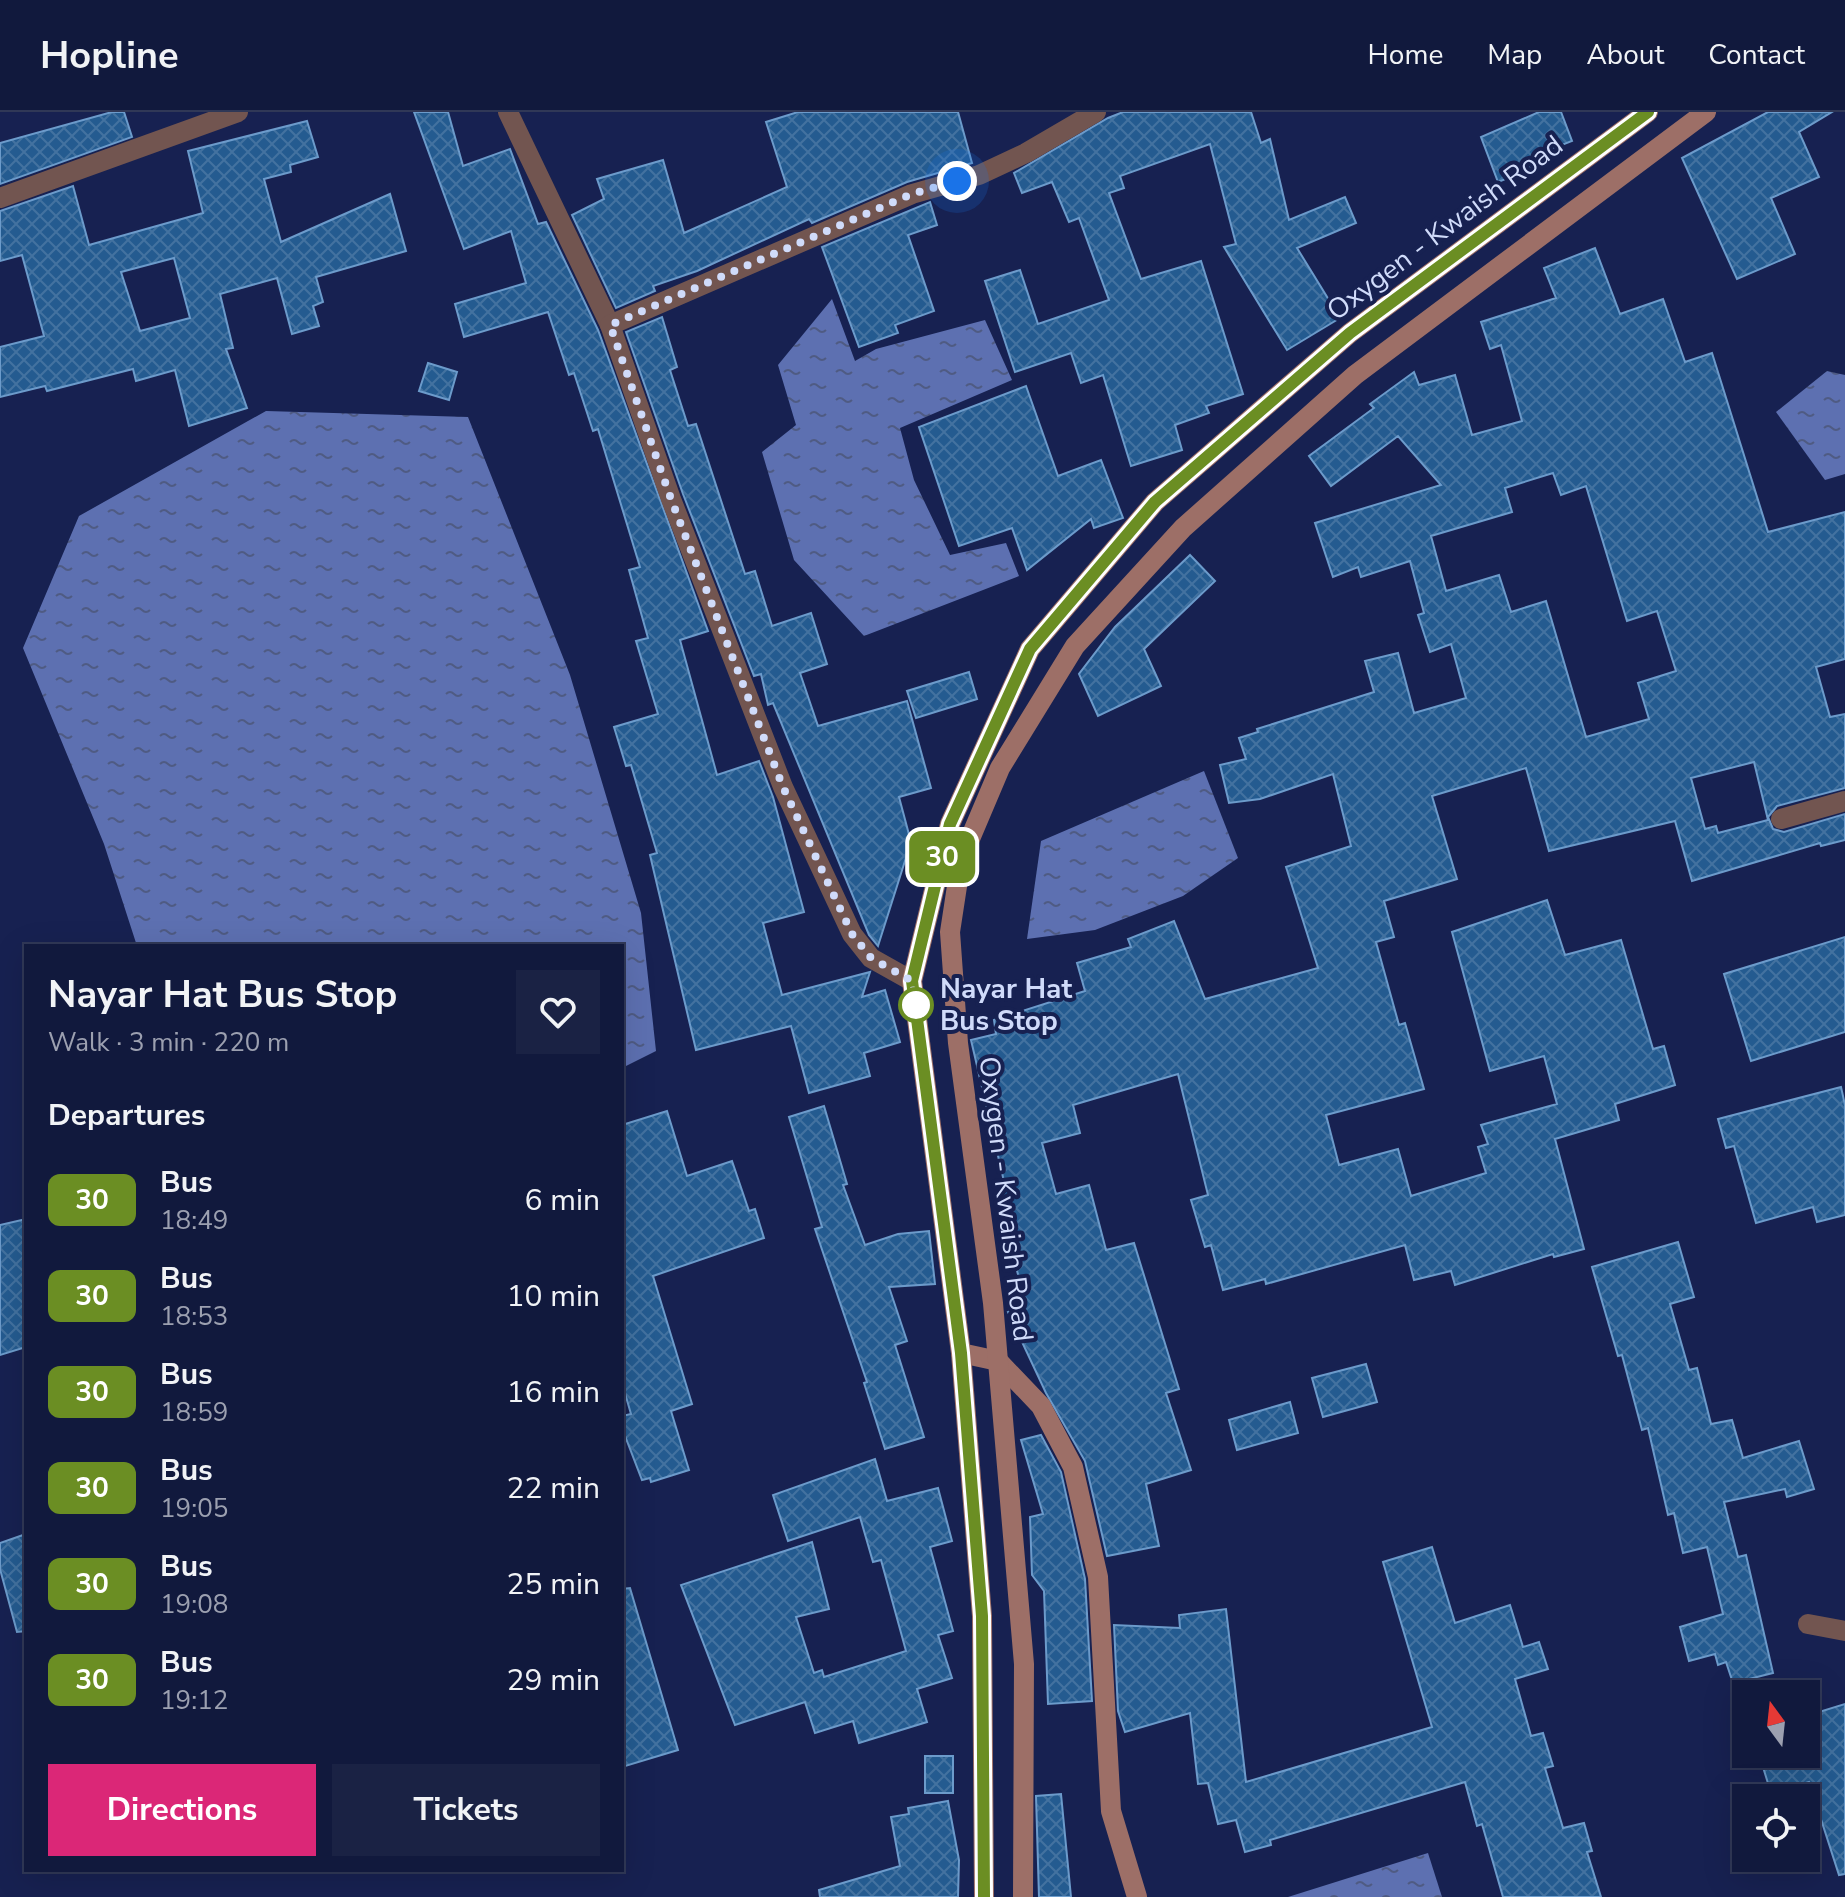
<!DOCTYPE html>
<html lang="en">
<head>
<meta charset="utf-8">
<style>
  body { margin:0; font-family:"Nunito Sans",sans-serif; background:#1a2244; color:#f1f3f6; height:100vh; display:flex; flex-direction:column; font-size:30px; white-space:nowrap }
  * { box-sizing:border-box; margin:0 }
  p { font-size:26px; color:#9ca0b0 }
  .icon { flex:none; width:44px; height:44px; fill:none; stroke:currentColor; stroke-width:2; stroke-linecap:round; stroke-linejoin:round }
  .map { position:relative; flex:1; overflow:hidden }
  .sheet { position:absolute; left:24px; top:832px; width:600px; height:928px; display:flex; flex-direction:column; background:#11193d; border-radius:0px; box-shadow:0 8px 32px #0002,0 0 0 2px #303857 }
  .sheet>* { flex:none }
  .badge { padding:0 16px; border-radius:12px; font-size:28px; line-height:52px }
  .needle { width:52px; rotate:345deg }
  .controls { position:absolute; left:1732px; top:1568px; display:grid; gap:16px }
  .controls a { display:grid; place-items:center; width:88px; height:88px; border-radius:0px; background:#11193d; box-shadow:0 8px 32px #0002,0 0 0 2px #303857; font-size:40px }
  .you { position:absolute; width:40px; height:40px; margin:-20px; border:6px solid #fff; border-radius:50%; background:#1a73e8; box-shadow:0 0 0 12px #1a73e833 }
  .map>.badge { position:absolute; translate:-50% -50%; box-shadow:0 0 0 4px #fff }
  h2 { padding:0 24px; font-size:30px; line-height:72px }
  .round { display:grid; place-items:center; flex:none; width:84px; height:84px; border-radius:0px; background:#1a2244 }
  .summary { display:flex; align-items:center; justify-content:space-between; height:136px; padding:0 24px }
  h1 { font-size:38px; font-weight:700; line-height:60px }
  .action { display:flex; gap:16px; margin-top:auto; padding:16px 24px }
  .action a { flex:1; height:92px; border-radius:0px; background:#db2777; color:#fff; font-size:32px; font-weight:700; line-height:92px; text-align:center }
  .action a+a { background:#1a2244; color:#f1f3f6 }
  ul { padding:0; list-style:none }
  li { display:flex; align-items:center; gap:24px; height:96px; padding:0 24px }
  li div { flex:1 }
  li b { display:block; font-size:30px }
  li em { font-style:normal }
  li .badge { min-width:88px; font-weight:700; text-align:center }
  header { display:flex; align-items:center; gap:48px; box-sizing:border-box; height:112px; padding:0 40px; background:#11193d; border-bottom:2px solid #303857 }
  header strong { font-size:38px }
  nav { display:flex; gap:44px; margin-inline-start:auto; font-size:28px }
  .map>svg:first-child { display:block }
  .water { fill:url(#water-ripples) }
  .building { fill:url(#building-cross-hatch); stroke:#6c9bcb; stroke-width:2; fill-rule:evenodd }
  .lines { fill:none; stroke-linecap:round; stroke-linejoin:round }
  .street { stroke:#725550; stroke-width:20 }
  .secondary { stroke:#9d6f67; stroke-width:20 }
  .line-casing { stroke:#fff; stroke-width:18 }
  .line { stroke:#6b8e23; stroke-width:12 }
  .walk { stroke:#d0dbfa; stroke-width:8; stroke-dasharray:0 14.4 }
  .stop-dot { fill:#fff; stroke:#6b8e23; stroke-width:4 }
  .labels { text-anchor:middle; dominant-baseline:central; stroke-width:8; stroke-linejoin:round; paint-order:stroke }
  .street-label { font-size:28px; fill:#d0dbfa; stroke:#172151 }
  .stop-label { font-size:28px; font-weight:bold; fill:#d0dbfa; stroke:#172151; text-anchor:start }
</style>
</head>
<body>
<header>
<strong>Hopline</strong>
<nav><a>Home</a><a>Map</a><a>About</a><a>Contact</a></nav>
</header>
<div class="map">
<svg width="1845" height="1785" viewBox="0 0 1845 1785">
  <defs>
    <pattern id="water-ripples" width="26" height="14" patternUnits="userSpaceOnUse" patternTransform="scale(2)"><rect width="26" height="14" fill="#5d70b1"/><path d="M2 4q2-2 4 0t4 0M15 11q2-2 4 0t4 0" fill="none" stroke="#4f5b83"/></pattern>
    <pattern id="building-cross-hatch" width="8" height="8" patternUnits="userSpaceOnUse" patternTransform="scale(2)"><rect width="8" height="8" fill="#245b90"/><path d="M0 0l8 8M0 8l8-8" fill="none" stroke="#4372a0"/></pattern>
  </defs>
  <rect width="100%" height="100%" fill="#172151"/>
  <g class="water">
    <path d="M 832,187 L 855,249 L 876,237 L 985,208 L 1012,268 L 900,316 L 914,368 L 950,443 L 1006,431 L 1019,464 L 864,524 L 794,448 L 762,340 L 796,313 L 778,253 Z"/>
    <path d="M 1827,259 L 1845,263 L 1845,362 L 1825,368 L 1776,300 Z"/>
    <path d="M 266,299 L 468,305 L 570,563 L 641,801 L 656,939 L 622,956 L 622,834 L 137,834 L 104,732 L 23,536 L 79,404 Z"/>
    <path d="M 1204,659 L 1238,746 L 1183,784 L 1095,818 L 1027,827 L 1041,729 Z"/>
    <path d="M 1428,1741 L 1442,1785 L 1288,1785 Z"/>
  </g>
  <g class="building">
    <path d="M 112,0 L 124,0 L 132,25 L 0,72 L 0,31 Z"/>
    <path d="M 414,0 L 448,0 L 463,54 L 510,37 L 538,112 L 546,110 L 598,218 L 708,519 L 680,528 L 717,663 L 759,649 L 773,685 L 804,800 L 763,811 L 782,883 L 870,860 L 862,885 L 885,878 L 900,930 L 864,941 L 870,964 L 809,981 L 791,914 L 696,938 L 650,743 L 657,741 L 631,653 L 626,654 L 614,615 L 658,602 L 636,529 L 648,526 L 629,458 L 640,455 L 598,317 L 593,319 L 574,261 L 569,263 L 548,200 L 464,225 L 455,192 L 526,171 L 511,119 L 464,137 Z"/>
    <path d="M 798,0 L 958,0 L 972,51 L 907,70 L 812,111 L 809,107 L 697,159 L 653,174 L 655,179 L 616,196 L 572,103 L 604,87 L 597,67 L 663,48 L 684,121 L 787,75 L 766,10 Z"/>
    <path d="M 1123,0 L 1251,0 L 1261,31 L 1270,27 L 1289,108 L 1345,85 L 1356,111 L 1297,136 L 1340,206 L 1287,238 L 1224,135 L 1236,132 L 1210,32 L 1120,64 L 1124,76 L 1109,81 L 1141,167 L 1201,149 L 1243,282 L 1206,294 L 1209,301 L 1175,313 L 1182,338 L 1131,354 L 1103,263 L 1081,271 L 1071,241 L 1015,260 L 985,169 L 1020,158 L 1038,212 L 1109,188 L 1079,106 L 1069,110 L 1052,70 L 1022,81 L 1014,61 L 1108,6 Z"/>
    <path d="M 1539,0 L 1561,0 L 1572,29 L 1528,46 L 1532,57 L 1498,70 L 1481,25 Z"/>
    <path d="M 1768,0 L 1832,0 L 1799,20 L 1819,65 L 1771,86 L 1795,142 L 1737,167 L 1682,46 Z"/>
    <path d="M 307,9 L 318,45 L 290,53 L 291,60 L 264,67 L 281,130 L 390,82 L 406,139 L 316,165 L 323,190 L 313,194 L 319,214 L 292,222 L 277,166 L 220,182 L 233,236 L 226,237 L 247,296 L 189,314 L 175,258 L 136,269 L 133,257 L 47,279 L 45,274 L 0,285 L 0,235 L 44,224 L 22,143 L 0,149 L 0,99 L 73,74 L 89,133 L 203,101 L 188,39 ZM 174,146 L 190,206 L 140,219 L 121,160 Z"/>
    <path d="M 930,90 L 937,113 L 908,123 L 934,199 L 895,213 L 898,221 L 859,235 L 822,135 Z"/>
    <path d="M 1595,136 L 1620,202 L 1663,187 L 1685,250 L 1712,241 L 1768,420 L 1845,400 L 1845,547 L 1816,555 L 1830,605 L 1845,602 L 1845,676 L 1777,694 L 1768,705 L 1773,717 L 1784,720 L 1845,702 L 1845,728 L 1821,734 L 1820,731 L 1692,769 L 1675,709 L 1549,739 L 1526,656 L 1432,684 L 1457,767 L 1384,789 L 1394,825 L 1376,830 L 1399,913 L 1405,911 L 1424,977 L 1326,1003 L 1339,1053 L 1398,1037 L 1411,1084 L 1486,1061 L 1478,1035 L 1488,1032 L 1481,1013 L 1557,992 L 1544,944 L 1490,959 L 1452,820 L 1547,788 L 1565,843 L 1621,828 L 1653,937 L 1664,934 L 1675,973 L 1615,992 L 1619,1008 L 1555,1027 L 1584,1137 L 1554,1145 L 1553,1142 L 1455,1173 L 1451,1159 L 1414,1168 L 1405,1133 L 1266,1172 L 1265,1167 L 1223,1178 L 1211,1133 L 1205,1135 L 1191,1088 L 1208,1083 L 1178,962 L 1073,993 L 1080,1021 L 1042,1031 L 1056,1082 L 1089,1073 L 1106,1138 L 1134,1131 L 1179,1277 L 1166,1281 L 1191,1358 L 1146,1372 L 1159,1434 L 1107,1444 L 1085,1349 L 1046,1281 L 1008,1200 L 1026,1192 L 996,1081 L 1006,1078 L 971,928 L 996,922 L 994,908 L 1085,879 L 1077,851 L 1131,835 L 1128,827 L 1174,809 L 1205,887 L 1318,856 L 1286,755 L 1351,734 L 1333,662 L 1260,687 L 1229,691 L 1220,653 L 1246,647 L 1239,626 L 1258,620 L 1257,617 L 1374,580 L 1365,549 L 1398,541 L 1414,601 L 1466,586 L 1451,532 L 1430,540 L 1418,503 L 1424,501 L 1410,449 L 1361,465 L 1358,455 L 1333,465 L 1315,411 L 1441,373 L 1398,324 L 1331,374 L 1309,344 L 1374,296 L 1370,292 L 1414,260 L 1419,273 L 1455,263 L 1472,323 L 1522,309 L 1501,233 L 1490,237 L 1481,210 L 1556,186 L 1544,156 ZM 1553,361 L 1561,383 L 1586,374 L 1627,509 L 1657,499 L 1676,559 L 1638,571 L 1649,607 L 1586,625 L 1546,489 L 1511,500 L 1499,463 L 1446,479 L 1431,424 L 1512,400 L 1505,376 ZM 1754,650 L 1768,708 L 1718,721 L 1716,714 L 1705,717 L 1691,666 Z"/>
    <path d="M 662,205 L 677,255 L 670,258 L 688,314 L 696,312 L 745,462 L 755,459 L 772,514 L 811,501 L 827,552 L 800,561 L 818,614 L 907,589 L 931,676 L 899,685 L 911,730 L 878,834 L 869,823 L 773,591 L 768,593 L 761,562 L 754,564 L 683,382 L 626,220 Z"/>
    <path d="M 428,251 L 457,260 L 449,288 L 419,279 Z"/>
    <path d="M 1026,274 L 1058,364 L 1101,348 L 1123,406 L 1094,416 L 1091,407 L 1027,458 L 1012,416 L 959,434 L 919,315 Z"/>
    <path d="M 1190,443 L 1215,469 L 1144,537 L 1161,574 L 1098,604 L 1079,562 L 1115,515 Z"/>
    <path d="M 969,560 L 977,587 L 916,606 L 907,579 Z"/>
    <path d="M 1845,825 L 1845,920 L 1751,949 L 1724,862 Z"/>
    <path d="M 1841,975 L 1845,993 L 1845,1103 L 1817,1110 L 1813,1095 L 1756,1111 L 1734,1034 L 1726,1036 L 1718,1007 Z"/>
    <path d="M 824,994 L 847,1072 L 843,1073 L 865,1133 L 898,1122 L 929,1119 L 935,1172 L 889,1175 L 907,1229 L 895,1233 L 924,1325 L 885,1337 L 864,1271 L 867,1270 L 815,1117 L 822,1115 L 789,1005 Z"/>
    <path d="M 667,999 L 687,1064 L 732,1049 L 749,1099 L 755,1097 L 764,1126 L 653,1164 L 692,1292 L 671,1299 L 689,1358 L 651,1370 L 650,1366 L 642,1368 L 622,1316 L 622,1304 L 631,1302 L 622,1271 L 622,1013 Z"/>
    <path d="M 26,1107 L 26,1235 L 0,1243 L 0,1113 Z"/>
    <path d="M 1678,1130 L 1694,1185 L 1670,1192 L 1689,1258 L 1697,1256 L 1711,1312 L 1732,1308 L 1743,1346 L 1799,1329 L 1814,1377 L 1787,1385 L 1785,1377 L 1724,1390 L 1738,1445 L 1746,1443 L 1773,1561 L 1733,1571 L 1726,1550 L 1718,1553 L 1715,1542 L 1689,1549 L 1680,1515 L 1723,1502 L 1707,1435 L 1683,1441 L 1674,1401 L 1668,1403 L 1648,1316 L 1642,1318 L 1622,1243 L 1618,1244 L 1592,1155 Z"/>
    <path d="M 1366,1252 L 1377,1290 L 1323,1305 L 1312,1266 Z"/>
    <path d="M 1290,1290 L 1298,1321 L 1237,1338 L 1229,1308 Z"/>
    <path d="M 1041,1323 L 1061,1360 L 1085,1467 L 1092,1589 L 1048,1592 L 1044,1479 L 1032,1463 L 1030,1405 L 1043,1402 L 1021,1328 Z"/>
    <path d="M 875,1347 L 887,1389 L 938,1376 L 952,1429 L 930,1435 L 953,1519 L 938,1523 L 952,1566 L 917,1577 L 927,1610 L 859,1631 L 853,1609 L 815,1621 L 805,1590 L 735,1613 L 681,1473 L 812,1430 L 829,1497 L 796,1505 L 814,1561 L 822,1558 L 824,1565 L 906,1539 L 881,1448 L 873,1450 L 860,1405 L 788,1429 L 773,1383 Z"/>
    <path d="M 26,1422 L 26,1519 L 17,1520 L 0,1457 L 0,1431 Z"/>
    <path d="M 1432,1435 L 1455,1511 L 1510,1493 L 1523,1535 L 1539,1530 L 1548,1557 L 1515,1567 L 1531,1624 L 1543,1621 L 1553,1654 L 1545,1656 L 1563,1716 L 1584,1711 L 1592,1739 L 1587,1740 L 1601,1785 L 1503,1785 L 1482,1712 L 1477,1714 L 1465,1670 L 1270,1728 L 1271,1733 L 1245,1740 L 1236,1708 L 1218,1712 L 1208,1671 L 1198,1672 L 1190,1601 L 1125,1620 L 1118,1599 L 1114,1513 L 1180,1516 L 1179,1503 L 1226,1497 L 1246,1670 L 1432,1615 L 1383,1450 Z"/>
    <path d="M 630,1476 L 678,1638 L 622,1655 L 622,1477 Z"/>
    <path d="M 1845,1592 L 1845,1762 L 1839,1763 L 1809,1670 L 1771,1681 L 1759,1642 L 1806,1642 L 1806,1604 Z"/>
    <rect x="925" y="1644" width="28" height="37"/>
    <path d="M 1061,1682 L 1071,1785 L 1039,1785 L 1036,1684 Z"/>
    <path d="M 948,1689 L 959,1748 L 958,1785 L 820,1785 L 819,1778 L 900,1754 L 891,1705 L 909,1702 L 908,1696 Z"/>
  </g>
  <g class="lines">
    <g class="street">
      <path d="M 508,0 L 610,213 L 671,387 L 783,675 L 852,822 L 871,846 L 912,869"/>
      <path d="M 0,86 L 238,0"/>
      <path d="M 610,213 L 912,82 L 979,63 L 1026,41 L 1096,0"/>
      <path d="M 1781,707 L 1845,689"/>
      <path d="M 1808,1512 L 1845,1519"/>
    </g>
    <g class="secondary">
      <path d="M 961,1241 L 998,1249 L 1041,1294 L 1073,1355 L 1098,1465 L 1111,1699 L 1137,1785"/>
      <path d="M 984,1785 L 982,1504 L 961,1241 L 912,869 L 950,712 L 1030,537 L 1155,390 L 1350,221 L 1648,0"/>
      <path d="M 1023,1785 L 1024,1552 L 993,1191 L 958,931 L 950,820 L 961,748 L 1000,656 L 1075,534 L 1183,416 L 1355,263 L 1706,0"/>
    </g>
  </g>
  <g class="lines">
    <g class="line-casing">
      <path id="line" d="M 984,1785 L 982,1504 L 961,1241 L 912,869 L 950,712 L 1030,537 L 1155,390 L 1350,221 L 1648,0"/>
    </g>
    <use href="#line" class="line"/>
    <path class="walk" d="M 916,893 L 916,900 L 912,869 L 871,846 L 852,822 L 783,675 L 671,387 L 610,213 L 912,82 L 957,69"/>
  </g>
  <circle class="stop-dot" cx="916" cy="893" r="16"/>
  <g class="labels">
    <g class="street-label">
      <text transform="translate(1445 116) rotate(-37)">Oxygen - Kwaish Road</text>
      <text transform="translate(1006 1087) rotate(83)">Oxygen - Kwaish Road</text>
    </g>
    <g class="stop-label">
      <text x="940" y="877">Nayar Hat<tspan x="940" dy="32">Bus Stop</tspan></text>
    </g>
  </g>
</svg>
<div class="controls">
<a><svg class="needle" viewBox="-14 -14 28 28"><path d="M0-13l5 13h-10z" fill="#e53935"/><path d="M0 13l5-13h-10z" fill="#9ca0b0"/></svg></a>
<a><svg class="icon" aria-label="locate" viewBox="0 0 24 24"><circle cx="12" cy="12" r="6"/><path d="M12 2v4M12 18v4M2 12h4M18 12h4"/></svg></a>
</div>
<div class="you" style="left:957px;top:69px"></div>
<b class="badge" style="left:942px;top:745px;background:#6b8e23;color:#fff">30</b>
<section class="sheet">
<div class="summary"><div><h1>Nayar Hat Bus Stop</h1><p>Walk · 3 min · 220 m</p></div><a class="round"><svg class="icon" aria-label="heart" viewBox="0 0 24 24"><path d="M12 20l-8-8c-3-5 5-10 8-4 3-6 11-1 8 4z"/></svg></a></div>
<h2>Departures</h2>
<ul>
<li><span class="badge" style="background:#6b8e23;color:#fff">30</span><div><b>Bus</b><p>18:49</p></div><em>6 min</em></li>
<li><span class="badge" style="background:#6b8e23;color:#fff">30</span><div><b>Bus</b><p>18:53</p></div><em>10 min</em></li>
<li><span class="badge" style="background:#6b8e23;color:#fff">30</span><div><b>Bus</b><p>18:59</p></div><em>16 min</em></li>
<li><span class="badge" style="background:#6b8e23;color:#fff">30</span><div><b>Bus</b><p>19:05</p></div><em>22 min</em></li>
<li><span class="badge" style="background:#6b8e23;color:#fff">30</span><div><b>Bus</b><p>19:08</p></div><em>25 min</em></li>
<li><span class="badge" style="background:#6b8e23;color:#fff">30</span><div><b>Bus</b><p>19:12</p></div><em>29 min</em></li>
</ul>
<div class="action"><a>Directions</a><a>Tickets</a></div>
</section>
</div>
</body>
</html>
